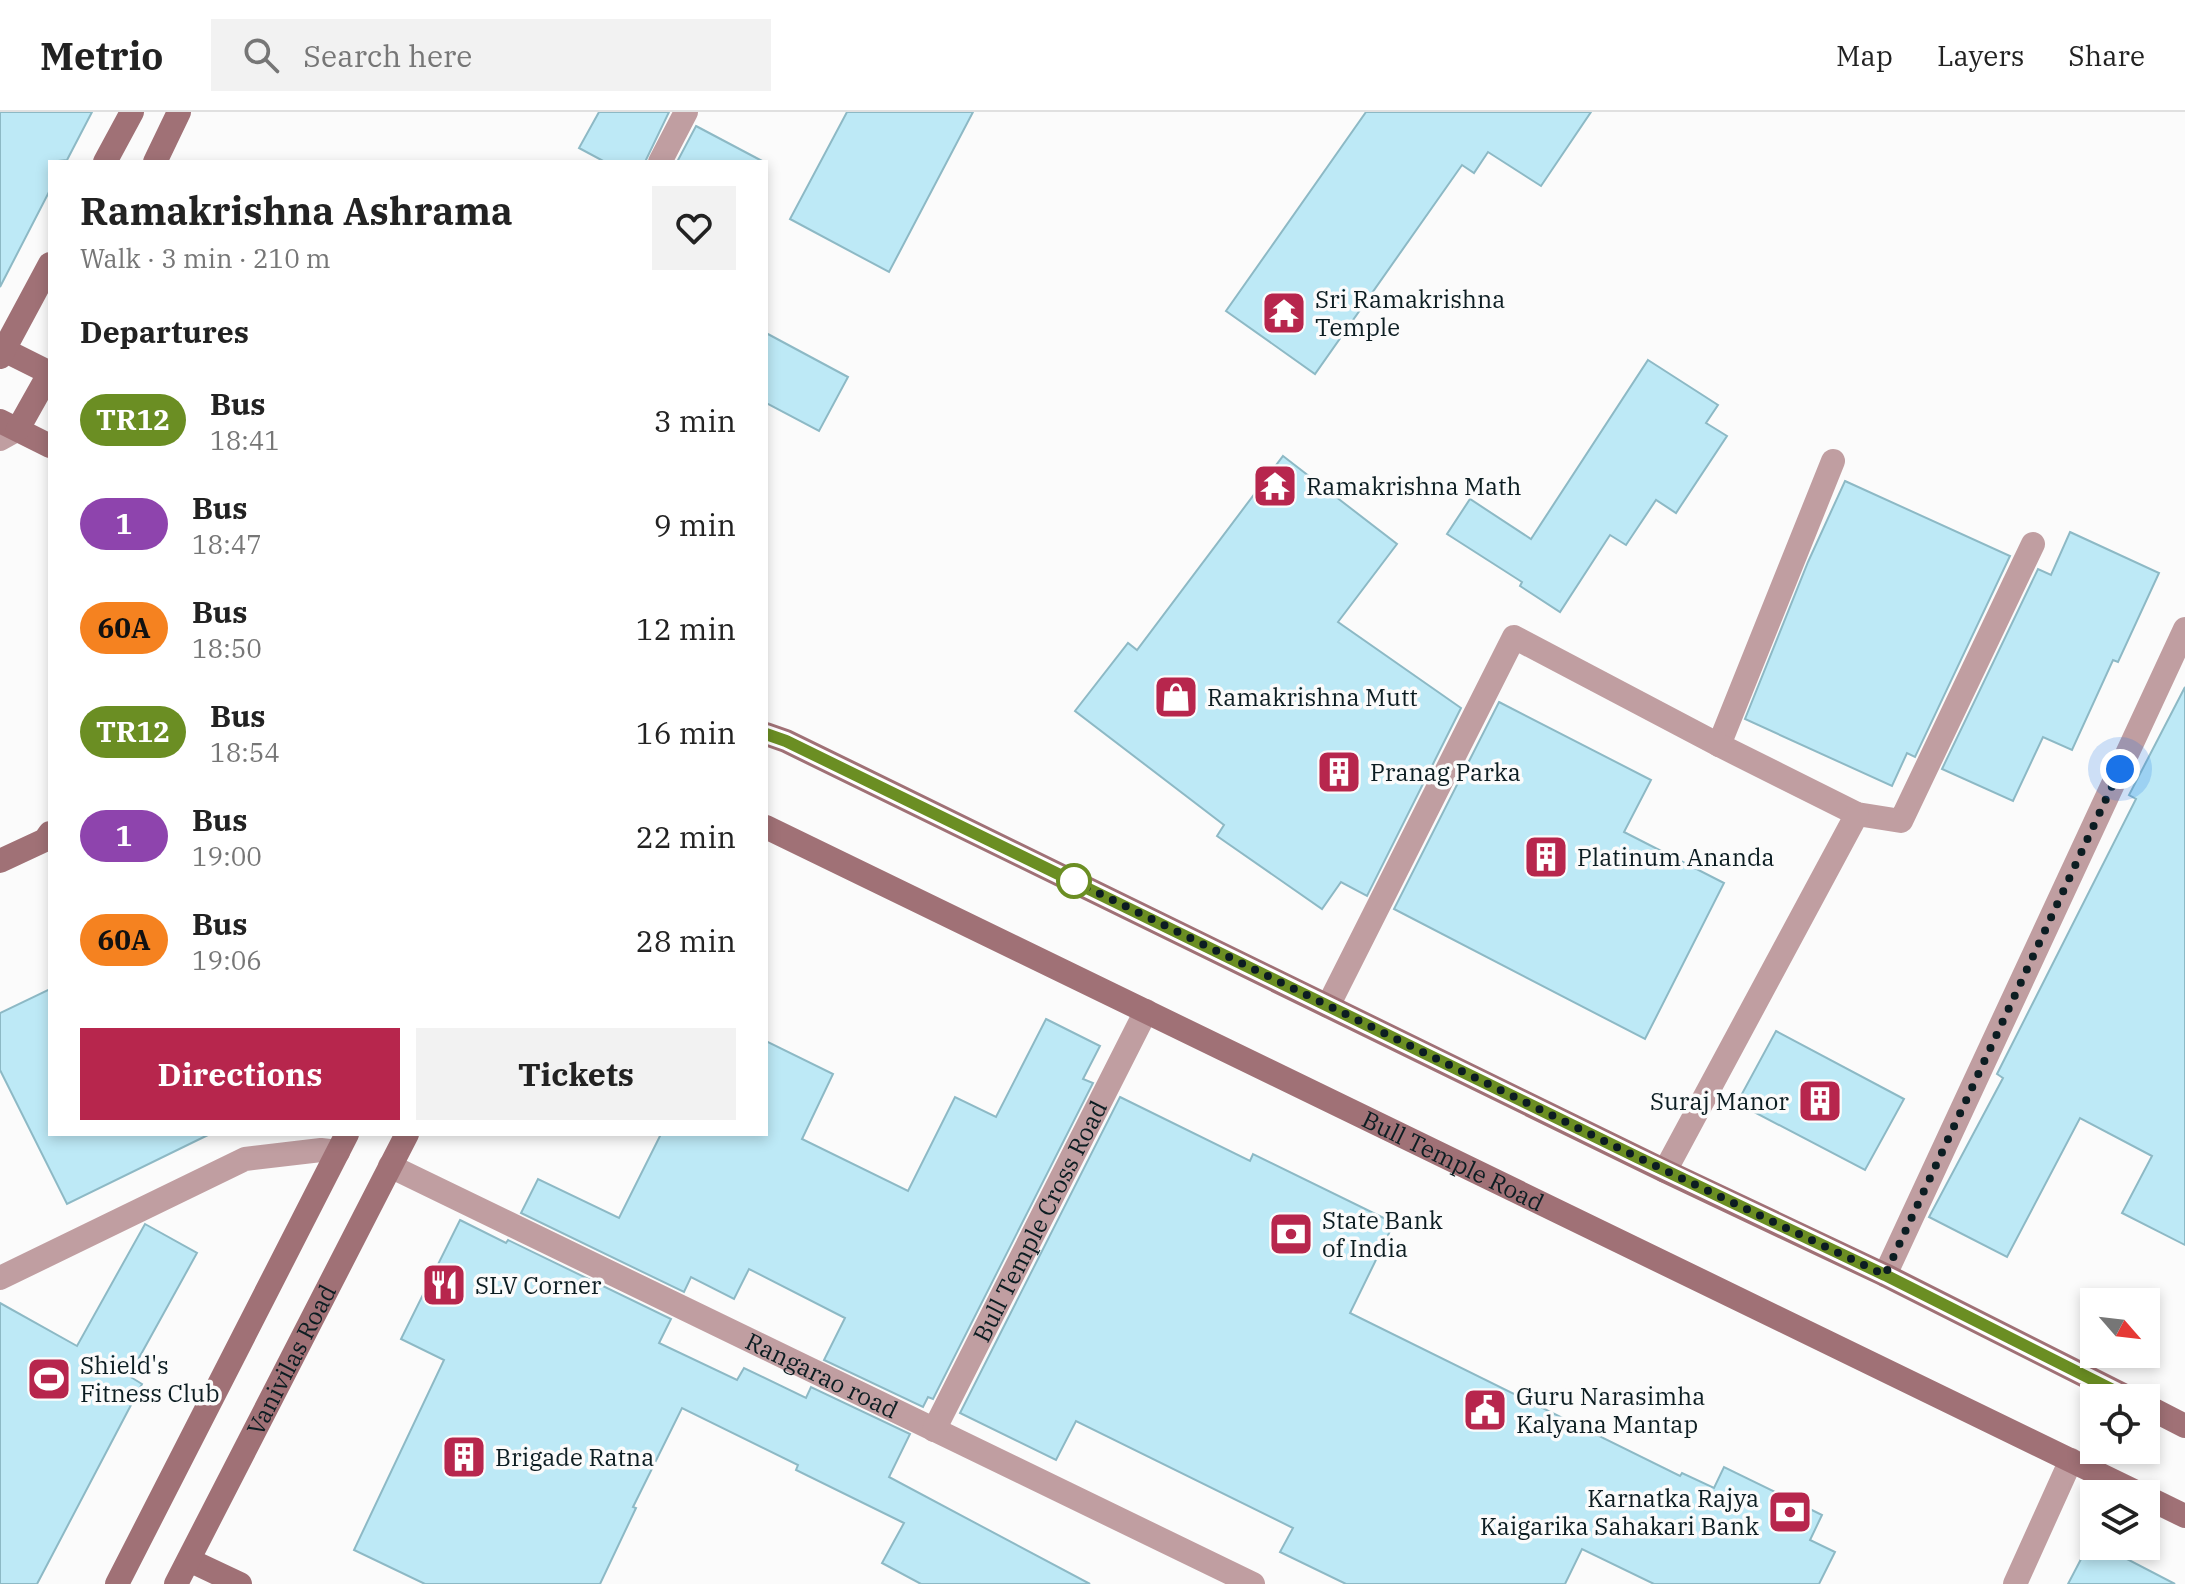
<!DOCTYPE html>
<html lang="en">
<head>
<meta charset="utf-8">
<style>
  body { margin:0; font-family:"IBM Plex Serif",serif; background:#f2f2f2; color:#222; height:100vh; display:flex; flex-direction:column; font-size:30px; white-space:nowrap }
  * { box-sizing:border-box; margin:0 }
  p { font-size:26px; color:#767676 }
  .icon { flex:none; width:44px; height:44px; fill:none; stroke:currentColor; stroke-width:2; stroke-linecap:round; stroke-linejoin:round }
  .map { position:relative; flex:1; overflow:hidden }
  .sheet { position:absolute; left:48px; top:48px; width:720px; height:976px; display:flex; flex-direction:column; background:#fff; border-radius:0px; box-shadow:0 4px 12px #0003 }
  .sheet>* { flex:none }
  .badge { padding:0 16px; border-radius:26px; font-size:28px; line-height:52px }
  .needle { width:52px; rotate:118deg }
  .buttons { position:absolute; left:2080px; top:1176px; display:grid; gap:16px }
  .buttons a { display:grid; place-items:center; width:80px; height:80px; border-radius:0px; background:#fff; box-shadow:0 4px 12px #0003; font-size:40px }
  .you { position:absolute; width:40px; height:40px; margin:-20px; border:6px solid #fff; border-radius:50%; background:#1a73e8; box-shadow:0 0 0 12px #1a73e833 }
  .map>.badge { position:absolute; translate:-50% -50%; box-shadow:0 0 0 4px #fff }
  h2 { padding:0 32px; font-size:30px; line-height:72px }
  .round { display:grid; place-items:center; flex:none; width:84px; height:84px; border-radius:0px; background:#f2f2f2 }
  .head { display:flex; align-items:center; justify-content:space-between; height:136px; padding:0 32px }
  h1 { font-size:38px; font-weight:700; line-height:60px }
  .primary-button { display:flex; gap:16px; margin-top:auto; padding:16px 32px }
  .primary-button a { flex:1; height:92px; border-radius:0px; background:#b7264d; color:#fff; font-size:32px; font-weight:700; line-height:92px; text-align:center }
  .primary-button a+a { background:#f2f2f2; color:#222 }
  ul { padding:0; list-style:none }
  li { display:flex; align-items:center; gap:24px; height:104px; padding:0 32px }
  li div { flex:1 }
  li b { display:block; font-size:30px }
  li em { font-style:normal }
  li .badge { min-width:88px; font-weight:700; text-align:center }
  header { display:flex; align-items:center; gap:48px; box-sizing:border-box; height:112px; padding:0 40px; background:#fff; border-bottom:2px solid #e0e0e0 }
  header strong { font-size:38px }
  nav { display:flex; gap:44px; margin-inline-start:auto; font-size:28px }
  .search { width:560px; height:72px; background:#f2f2f2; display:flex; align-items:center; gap:20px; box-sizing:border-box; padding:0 28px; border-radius:0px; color:#767676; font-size:30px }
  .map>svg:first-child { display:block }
  .building { fill:#bde9f6; stroke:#8db9c5; stroke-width:2 }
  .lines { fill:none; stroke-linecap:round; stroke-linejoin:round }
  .street { stroke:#c09ea1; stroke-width:24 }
  .secondary { stroke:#a07176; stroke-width:24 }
  .line-casing { stroke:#fff; stroke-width:18 }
  .line { stroke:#6b8e23; stroke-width:12 }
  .walk { stroke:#0c1d22; stroke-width:8; stroke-dasharray:0 14.4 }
  .stop-dot { fill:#fff; stroke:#6b8e23; stroke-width:4 }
  .labels { text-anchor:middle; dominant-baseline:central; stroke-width:7; stroke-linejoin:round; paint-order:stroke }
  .poi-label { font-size:24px; fill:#0c1d22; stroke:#fbfbfb; text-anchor:start }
  .street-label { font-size:24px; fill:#0c1d22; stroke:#fbfbfb }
</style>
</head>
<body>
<header>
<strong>Metrio</strong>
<div class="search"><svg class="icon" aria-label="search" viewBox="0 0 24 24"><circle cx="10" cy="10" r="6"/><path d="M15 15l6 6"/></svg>Search here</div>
<nav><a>Map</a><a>Layers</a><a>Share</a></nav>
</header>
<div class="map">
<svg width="2185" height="1472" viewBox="0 0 2185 1472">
  <rect width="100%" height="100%" fill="#fbfbfb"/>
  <g class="building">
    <path d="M 0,0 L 92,0 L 67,48 L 50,50 L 50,78 L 0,175 Z"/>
    <path d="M 599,0 L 669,0 L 645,50 L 605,50 L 579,36 Z"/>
    <path d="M 847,0 L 973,0 L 889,160 L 790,107 Z"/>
    <path d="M 1366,0 L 1591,0 L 1541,74 L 1488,40 L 1474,61 L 1462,53 L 1315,262 L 1226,199 Z"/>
    <path d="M 696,14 L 764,50 L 677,50 Z"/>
    <path d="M 766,221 L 848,265 L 819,319 L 766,291 Z"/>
    <path d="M 1648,248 L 1718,293 L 1706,311 L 1727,324 L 1676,401 L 1656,388 L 1626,433 L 1610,423 L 1560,500 L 1520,474 L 1522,470 L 1447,422 L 1470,387 L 1531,427 Z"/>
    <path d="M 1283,344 L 1397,432 L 1338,510 L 1461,596 L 1367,784 L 1341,770 L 1322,797 L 1217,724 L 1224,713 L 1075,599 L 1128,531 L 1137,538 Z"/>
    <path d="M 1845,369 L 2010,444 L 1915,645 L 1907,641 L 1892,674 L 1745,607 L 1808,450 Z"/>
    <path d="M 2070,420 L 2159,461 L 2118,550 L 2113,548 L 2072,638 L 2043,625 L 2013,689 L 1942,657 L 2038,457 L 2051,463 Z"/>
    <path d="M 2185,575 L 2185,1133 L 2122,1101 L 2152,1044 L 2080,1006 L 2007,1145 L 1929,1105 L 2003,966 L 1997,962 L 2136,687 L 2129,683 Z"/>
    <path d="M 1499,590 L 1651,668 L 1624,720 L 1724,771 L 1645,927 L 1394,797 Z"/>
    <path d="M 50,877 L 50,1022 L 210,1022 L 67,1092 L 0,958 L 0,901 Z"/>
    <path d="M 1046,907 L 1100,934 L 1083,967 L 1093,971 L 933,1287 L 928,1285 L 923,1295 L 824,1248 L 845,1206 L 749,1157 L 734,1187 L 691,1165 L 684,1180 L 521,1101 L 538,1067 L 619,1106 L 661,1022 L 766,1022 L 766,929 L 833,962 L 802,1027 L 908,1079 L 955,985 L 996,1005 Z"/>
    <path d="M 1776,919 L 1904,987 L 1865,1058 L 1737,991 Z"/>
    <path d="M 1120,985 L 1250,1049 L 1253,1042 L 1394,1111 L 1350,1201 L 1680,1364 L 1682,1361 L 1714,1376 L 1724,1355 L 1822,1403 L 1810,1428 L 1835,1440 L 1819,1472 L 1654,1472 L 1582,1437 L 1565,1472 L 1346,1472 L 1280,1440 L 1293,1416 L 1076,1309 L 1056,1348 L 960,1301 Z"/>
    <path d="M 460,1108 L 506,1131 L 508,1128 L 671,1207 L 659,1231 L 737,1268 L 744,1256 L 806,1286 L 811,1275 L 910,1322 L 889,1365 L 1090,1472 L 921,1472 L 882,1451 L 904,1411 L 796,1358 L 798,1353 L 682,1296 L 633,1395 L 636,1396 L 600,1472 L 425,1472 L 354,1438 L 444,1248 L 401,1227 Z"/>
    <path d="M 145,1112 L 197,1141 L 129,1264 L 142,1272 L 37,1472 L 0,1472 L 0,1191 L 77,1234 Z"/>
    <path d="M 2091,1428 L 2094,1434 L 2102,1434 L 2175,1472 L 2068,1472 Z"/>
  </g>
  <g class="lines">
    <g class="street">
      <path d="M 660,50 L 686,0"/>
      <path d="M 0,327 L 18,317"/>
      <path d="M 1719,633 L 1833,349"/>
      <path d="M 1328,894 L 1514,525 L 1719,633 L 1857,702 L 1901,709 L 2033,432"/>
      <path id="s1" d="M 390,1054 L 1253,1472"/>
      <path d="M 1665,1059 L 1857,702"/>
      <path d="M 1885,1163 L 2185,517"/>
      <path d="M 0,1166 L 245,1047 L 321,1038 L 338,1040"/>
      <path id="s2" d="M 934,1318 L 1146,899"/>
      <path d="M 2015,1472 L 2071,1348"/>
    </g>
    <g class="secondary">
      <path d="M 105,50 L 132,0"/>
      <path d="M 155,50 L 179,0"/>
      <path d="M 0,236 L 50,261"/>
      <path d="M 0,245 L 50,152"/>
      <path d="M 0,309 L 50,334"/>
      <path d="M 18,317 L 50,260"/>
      <path d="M 766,622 L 786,629 L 1665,1059 L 1885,1163 L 2129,1286"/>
      <path id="s3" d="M 766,715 L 2140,1382"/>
      <path d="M 0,749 L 45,728 L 50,721"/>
      <path d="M 2146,1294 L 2185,1314"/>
      <path d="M 2146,1385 L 2185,1404"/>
      <path d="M 189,1448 L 240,1472"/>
      <path d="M 117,1472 L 347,1022"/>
      <path id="s4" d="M 176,1472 L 407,1022"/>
    </g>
  </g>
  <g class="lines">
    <g class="line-casing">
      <path id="line" d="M 766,622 L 786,629 L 1637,1045 L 1885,1163 L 2129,1286"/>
    </g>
    <use href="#line" class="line"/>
    <path class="walk" d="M 1074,769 L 1637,1045 L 1885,1163 L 2120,657"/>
  </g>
  <defs>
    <g id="temple-square" transform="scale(2.3)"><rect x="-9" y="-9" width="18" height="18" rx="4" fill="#b7264d" stroke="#fbfbfb"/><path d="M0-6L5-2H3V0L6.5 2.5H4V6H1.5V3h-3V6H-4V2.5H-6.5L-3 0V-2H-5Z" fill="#fff"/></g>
    <g id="shop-square" transform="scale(2.3)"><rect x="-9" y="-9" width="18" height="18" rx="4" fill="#b7264d" stroke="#fbfbfb"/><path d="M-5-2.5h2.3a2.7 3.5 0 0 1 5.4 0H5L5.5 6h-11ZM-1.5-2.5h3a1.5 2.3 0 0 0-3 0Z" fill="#fff"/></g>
    <g id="building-square" transform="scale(2.3)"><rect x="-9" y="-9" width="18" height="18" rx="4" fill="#b7264d" stroke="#fbfbfb"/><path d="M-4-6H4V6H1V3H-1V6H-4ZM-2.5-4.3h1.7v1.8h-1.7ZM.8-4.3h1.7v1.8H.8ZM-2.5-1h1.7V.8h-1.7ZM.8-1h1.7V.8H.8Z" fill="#fff"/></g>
    <g id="bank-square" transform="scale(2.3)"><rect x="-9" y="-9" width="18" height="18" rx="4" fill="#b7264d" stroke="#fbfbfb"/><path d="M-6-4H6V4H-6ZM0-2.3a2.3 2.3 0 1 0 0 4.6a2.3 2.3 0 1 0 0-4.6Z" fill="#fff"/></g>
    <g id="restaurant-square" transform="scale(2.3)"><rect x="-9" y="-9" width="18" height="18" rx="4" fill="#b7264d" stroke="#fbfbfb"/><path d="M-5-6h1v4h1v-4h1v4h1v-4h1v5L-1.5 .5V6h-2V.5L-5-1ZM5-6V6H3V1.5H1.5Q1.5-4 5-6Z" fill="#fff"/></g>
    <g id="stadium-square" transform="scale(2.3)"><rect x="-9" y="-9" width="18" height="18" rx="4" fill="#b7264d" stroke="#fbfbfb"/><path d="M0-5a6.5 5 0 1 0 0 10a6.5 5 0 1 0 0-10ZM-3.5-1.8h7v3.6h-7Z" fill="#fff"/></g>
    <g id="civic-square" transform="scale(2.3)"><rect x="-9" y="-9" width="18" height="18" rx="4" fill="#b7264d" stroke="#fbfbfb"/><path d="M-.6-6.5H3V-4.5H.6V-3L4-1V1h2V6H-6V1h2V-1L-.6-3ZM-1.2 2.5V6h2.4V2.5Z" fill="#fff"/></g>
  </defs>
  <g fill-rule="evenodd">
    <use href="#temple-square" x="1284" y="201"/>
    <use href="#temple-square" x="1275" y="374"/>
    <use href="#shop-square" x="1176" y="585"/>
    <use href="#building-square" x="1339" y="660"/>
    <use href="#building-square" x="1546" y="745"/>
    <use href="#building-square" x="1820" y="989"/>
    <use href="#bank-square" x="1291" y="1122"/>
    <use href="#restaurant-square" x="444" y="1173"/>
    <use href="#stadium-square" x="49" y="1267"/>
    <use href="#civic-square" x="1485" y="1298"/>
    <use href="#building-square" x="464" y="1345"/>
    <use href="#bank-square" x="1790" y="1400"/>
  </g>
  <circle class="stop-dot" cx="1074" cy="769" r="16"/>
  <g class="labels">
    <g class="poi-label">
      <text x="1315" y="187">Sri Ramakrishna<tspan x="1315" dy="28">Temple</tspan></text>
      <text x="1306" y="374">Ramakrishna Math</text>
      <text x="1207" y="585">Ramakrishna Mutt</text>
      <text x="1370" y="660">Pranag Parka</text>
      <text x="1577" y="745">Platinum Ananda</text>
      <text x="1789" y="989" text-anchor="end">Suraj Manor</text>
      <text x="1322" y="1108">State Bank<tspan x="1322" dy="28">of India</tspan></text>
      <text x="475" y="1173">SLV Corner</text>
      <text x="80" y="1253">Shield's<tspan x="80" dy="28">Fitness Club</tspan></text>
      <text x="1516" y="1284">Guru Narasimha<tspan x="1516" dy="28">Kalyana Mantap</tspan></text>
      <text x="495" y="1345">Brigade Ratna</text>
      <text x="1759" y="1386" text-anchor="end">Karnatka Rajya<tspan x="1759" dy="28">Kaigarika Sahakari Bank</tspan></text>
    </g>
    <g class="street-label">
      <text stroke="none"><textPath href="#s3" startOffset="764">Bull Temple Road</textPath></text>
      <text stroke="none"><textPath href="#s2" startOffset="234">Bull Temple Cross Road</textPath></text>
      <text stroke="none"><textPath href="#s4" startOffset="252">Vanivilas Road</textPath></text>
      <text stroke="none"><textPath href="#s1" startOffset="480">Rangarao road</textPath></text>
    </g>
  </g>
</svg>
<div class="buttons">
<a><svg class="needle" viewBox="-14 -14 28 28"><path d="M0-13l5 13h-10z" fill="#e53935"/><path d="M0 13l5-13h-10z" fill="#767676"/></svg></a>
<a><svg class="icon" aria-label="locate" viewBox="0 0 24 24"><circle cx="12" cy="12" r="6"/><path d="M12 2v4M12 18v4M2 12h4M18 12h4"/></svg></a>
<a><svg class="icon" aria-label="layers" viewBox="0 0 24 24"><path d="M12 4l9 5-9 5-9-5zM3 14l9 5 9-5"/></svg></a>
</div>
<div class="you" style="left:2120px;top:657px"></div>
<section class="sheet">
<div class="head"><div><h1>Ramakrishna Ashrama</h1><p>Walk · 3 min · 210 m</p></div><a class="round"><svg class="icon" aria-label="heart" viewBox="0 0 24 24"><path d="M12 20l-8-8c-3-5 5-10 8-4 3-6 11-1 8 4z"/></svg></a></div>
<h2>Departures</h2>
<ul>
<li><span class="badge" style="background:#6b8e23;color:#fff">TR12</span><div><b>Bus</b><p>18:41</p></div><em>3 min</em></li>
<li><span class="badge" style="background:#8e44ad;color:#fff">1</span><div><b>Bus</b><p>18:47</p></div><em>9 min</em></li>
<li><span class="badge" style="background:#f58220;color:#111">60A</span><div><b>Bus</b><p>18:50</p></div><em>12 min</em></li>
<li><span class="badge" style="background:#6b8e23;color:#fff">TR12</span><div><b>Bus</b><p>18:54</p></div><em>16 min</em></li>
<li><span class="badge" style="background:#8e44ad;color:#fff">1</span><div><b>Bus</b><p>19:00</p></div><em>22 min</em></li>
<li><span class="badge" style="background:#f58220;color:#111">60A</span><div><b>Bus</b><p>19:06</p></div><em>28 min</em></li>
</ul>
<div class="primary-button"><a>Directions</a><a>Tickets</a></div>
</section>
</div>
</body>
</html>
